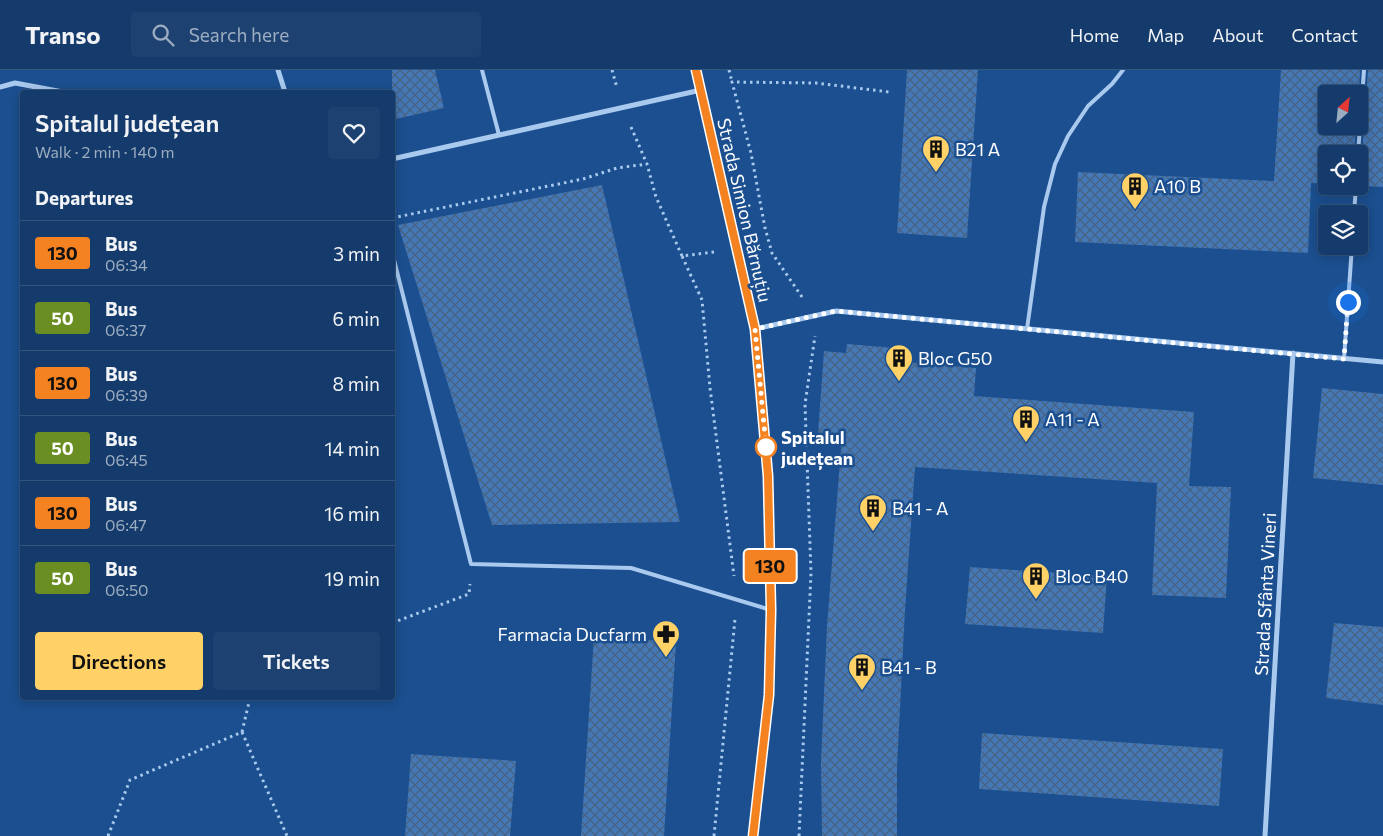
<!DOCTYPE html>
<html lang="en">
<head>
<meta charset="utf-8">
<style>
  body { margin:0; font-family:Commissioner,sans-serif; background:#1d4271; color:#f1f3f6; height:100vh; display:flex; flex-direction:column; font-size:19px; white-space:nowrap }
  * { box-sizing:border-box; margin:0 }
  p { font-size:16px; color:#9dadc1 }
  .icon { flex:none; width:28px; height:28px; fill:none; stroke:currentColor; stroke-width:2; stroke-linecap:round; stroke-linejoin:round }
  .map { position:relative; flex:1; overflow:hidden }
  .drawer { position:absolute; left:20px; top:20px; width:375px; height:610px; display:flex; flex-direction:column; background:#143b6b; border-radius:5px; box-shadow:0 2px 12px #0003,0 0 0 1px #33557e }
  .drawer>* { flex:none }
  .badge { padding:0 10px; border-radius:4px; font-size:18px; line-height:32px }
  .needle { width:32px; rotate:27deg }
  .tools { position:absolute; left:1318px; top:15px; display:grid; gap:10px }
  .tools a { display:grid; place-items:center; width:50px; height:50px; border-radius:5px; background:#143b6b; box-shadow:0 2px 12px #0003,0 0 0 1px #33557e; font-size:25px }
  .you { position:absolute; width:25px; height:25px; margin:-12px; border:4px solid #fff; border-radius:50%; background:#1a73e8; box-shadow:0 0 0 8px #1a73e833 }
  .map>.badge { position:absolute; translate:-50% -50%; box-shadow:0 0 0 2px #fff }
  h2 { padding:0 15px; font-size:19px; line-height:45px }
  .round { display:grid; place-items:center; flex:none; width:52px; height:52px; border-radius:5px; background:#1d4271 }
  .headline { display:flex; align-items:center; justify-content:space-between; height:85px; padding:0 15px }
  h1 { font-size:24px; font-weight:600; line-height:38px }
  .primary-button { display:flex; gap:10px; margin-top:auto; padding:10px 15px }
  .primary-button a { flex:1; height:58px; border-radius:5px; background:#ffd166; color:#111; font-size:20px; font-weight:600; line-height:58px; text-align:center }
  .primary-button a+a { background:#1d4271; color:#f1f3f6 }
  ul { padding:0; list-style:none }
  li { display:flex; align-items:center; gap:15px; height:65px; padding:0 15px; border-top:1px solid #33557e }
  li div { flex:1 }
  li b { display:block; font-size:19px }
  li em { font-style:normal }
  li .badge { min-width:55px; font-weight:700; text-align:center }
  header { display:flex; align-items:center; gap:30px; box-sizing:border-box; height:70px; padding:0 25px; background:#143b6b; border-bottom:1px solid #33557e }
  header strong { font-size:24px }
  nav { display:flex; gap:28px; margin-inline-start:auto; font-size:18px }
  .search { width:350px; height:45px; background:#1d4271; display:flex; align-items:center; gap:12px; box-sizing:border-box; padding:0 18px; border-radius:5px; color:#9dadc1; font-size:19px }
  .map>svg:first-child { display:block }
  .building { fill:url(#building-cross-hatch) }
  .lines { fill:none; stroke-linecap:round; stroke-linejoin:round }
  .path { stroke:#a9c9ee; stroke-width:3; stroke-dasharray:2.5 4; stroke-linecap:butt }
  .service { stroke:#a9c9ee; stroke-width:4 }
  .minor { stroke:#a9c9ee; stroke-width:5 }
  .tertiary { stroke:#a9c9ee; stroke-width:9 }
  .line-casing { stroke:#fff; stroke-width:11 }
  .line { stroke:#f58220; stroke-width:8 }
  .walk { stroke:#fff; stroke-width:5; stroke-dasharray:0 9 }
  .stop-dot { fill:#fff; stroke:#f58220; stroke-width:2.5 }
  .labels { text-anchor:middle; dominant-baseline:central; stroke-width:5; stroke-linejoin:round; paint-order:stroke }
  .poi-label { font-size:18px; fill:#fff; stroke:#1b4f8f; text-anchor:start }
  .street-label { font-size:18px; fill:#fff; stroke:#1b4f8f }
  .stop-label { font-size:18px; font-weight:bold; fill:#fff; stroke:#1b4f8f; text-anchor:start }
</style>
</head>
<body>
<header>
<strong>Transo</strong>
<div class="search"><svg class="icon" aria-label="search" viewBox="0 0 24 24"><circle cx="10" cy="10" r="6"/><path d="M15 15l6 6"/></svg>Search here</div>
<nav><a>Home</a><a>Map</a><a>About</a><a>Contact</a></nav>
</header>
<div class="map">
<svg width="1383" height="766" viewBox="0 0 1383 766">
  <defs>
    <pattern id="building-cross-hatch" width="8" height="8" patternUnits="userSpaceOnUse" patternTransform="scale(1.25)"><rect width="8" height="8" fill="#4478b7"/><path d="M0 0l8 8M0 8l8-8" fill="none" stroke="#486282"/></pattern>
  </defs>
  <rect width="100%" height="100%" fill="#1b4f8f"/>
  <g class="building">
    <path d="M 392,0 L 435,0 L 444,38 L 392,50 Z"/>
    <path d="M 907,0 L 978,0 L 967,168 L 897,163 Z"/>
    <path d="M 1281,0 L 1360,0 L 1359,24 L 1326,24 L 1326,56 L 1356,56 L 1354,84 L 1326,84 L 1326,114 L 1311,113 L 1308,183 L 1075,172 L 1078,102 L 1274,111 Z"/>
    <path d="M 1368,0 L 1383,0 L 1383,117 L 1360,116 L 1359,114 L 1359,88 L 1362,84 Z"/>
    <path d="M 602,115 L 680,452 L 492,455 L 398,155 Z"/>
    <path d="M 847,274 L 907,279 L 906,292 L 976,298 L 974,326 L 1194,342 L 1189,416 L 1231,417 L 1226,528 L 1152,525 L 1157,413 L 915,397 L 905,540 L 897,697 L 897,766 L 822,766 L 821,692 L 827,556 L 842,366 L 818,364 L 824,281 L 846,283 Z"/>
    <path d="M 1322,318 L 1383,324 L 1383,415 L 1313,408 Z"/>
    <path d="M 970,497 L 1107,506 L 1103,563 L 965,554 Z"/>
    <path d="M 1334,553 L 1383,557 L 1383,635 L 1326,628 Z"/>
    <path d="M 594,566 L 676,572 L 664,766 L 581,766 Z"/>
    <path d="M 982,663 L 1223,679 L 1219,736 L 979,719 Z"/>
    <path d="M 411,684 L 516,691 L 510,766 L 405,766 Z"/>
  </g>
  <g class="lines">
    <g class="path">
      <path d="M 612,0 L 617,18"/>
      <path d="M 729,0 L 732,12"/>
      <path d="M 631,57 L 647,94 L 656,127 L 682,186"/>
      <path d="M 392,148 L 583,109 L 617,98 L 647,94"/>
      <path d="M 714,182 L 682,186 L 702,230 L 710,318 L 734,506"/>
      <path d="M 802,227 L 772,183 L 765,158 L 751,83 L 732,12 L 816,13 L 889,22"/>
      <path d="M 392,553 L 469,524 L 470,514"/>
      <path d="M 242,662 L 287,766"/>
      <path d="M 108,766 L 130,710 L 242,662 L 250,628"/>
      <path d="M 714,766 L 735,549"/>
      <path d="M 799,766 L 811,503 L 805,334 L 815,266"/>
    </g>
    <g class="service">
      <path d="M 482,0 L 499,65"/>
      <path d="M 1358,84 L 1364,0"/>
      <path d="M 1354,144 L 1356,116"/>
      <path d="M 392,182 L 471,494 L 631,498 L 771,540"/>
      <path d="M 1027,259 L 1044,137 L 1055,94 L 1068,66 L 1088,36 L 1112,14 L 1123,0"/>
      <path d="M 1344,289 L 1352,176"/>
    </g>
    <g class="minor">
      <path d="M 278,0 L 285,22"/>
      <path d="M 0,17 L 15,13 L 63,22"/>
      <path d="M 392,89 L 701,20"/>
      <path d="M 755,259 L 836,241 L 1383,292"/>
      <path d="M 1265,766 L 1293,283"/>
    </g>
    <path class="tertiary" d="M 696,0 L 755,259 L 768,407 L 771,540 L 769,625 L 753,766"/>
  </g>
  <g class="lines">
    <g class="line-casing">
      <path id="line" d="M 696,0 L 755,259 L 768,406 L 771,540 L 769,625 L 753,766"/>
    </g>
    <use href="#line" class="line"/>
    <path class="walk" d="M 766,377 L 755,259 L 836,241 L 1344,289 L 1348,232"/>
  </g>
  <defs>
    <g id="building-pin" transform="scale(1.4375)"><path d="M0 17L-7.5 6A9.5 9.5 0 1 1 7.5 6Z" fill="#ffd166" stroke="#1b4f8f"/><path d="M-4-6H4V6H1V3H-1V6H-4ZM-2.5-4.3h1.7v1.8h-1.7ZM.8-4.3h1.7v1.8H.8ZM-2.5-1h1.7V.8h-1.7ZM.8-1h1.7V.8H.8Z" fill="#111"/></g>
    <g id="pharmacy-pin" transform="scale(1.4375)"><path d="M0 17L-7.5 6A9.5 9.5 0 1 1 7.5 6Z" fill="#ffd166" stroke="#1b4f8f"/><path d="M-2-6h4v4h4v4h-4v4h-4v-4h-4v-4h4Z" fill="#111"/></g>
  </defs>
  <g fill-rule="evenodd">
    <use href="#building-pin" x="936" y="79"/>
    <use href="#building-pin" x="1135" y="116"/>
    <use href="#building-pin" x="899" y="288"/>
    <use href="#building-pin" x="1026" y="349"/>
    <use href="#building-pin" x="873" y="438"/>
    <use href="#building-pin" x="1036" y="506"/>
    <use href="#pharmacy-pin" x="666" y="564"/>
    <use href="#building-pin" x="862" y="597"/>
  </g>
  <circle class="stop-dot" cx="766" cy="377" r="10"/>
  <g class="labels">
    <g class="poi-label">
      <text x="955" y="79">B21 A</text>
      <text x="1154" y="116">A10 B</text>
      <text x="918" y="288">Bloc G50</text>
      <text x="1045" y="349">A11 - A</text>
      <text x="892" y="438">B41 - A</text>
      <text x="1055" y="506">Bloc B40</text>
      <text x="647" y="564" text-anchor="end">Farmacia Ducfarm</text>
      <text x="881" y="597">B41 - B</text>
    </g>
    <g class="street-label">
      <text transform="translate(745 140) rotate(77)">Strada Simion Bărnuțiu</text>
      <text transform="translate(1265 524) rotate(-87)">Strada Sfânta Vineri</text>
    </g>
    <g class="stop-label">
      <text x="781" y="367">Spitalul<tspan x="781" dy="21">județean</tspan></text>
    </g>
  </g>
</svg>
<div class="tools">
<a><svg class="needle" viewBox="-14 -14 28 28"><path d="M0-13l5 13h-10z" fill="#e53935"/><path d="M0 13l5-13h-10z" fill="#9dadc1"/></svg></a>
<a><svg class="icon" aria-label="locate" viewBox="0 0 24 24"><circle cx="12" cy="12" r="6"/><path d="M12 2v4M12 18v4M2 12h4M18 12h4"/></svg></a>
<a><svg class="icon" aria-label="layers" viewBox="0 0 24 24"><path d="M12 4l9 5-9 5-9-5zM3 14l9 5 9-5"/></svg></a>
</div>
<div class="you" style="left:1348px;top:232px"></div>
<b class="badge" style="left:770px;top:496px;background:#f58220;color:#111">130</b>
<section class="drawer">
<div class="headline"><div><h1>Spitalul județean</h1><p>Walk · 2 min · 140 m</p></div><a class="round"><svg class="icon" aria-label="heart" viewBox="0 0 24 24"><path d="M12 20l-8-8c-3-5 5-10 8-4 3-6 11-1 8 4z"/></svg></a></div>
<h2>Departures</h2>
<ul>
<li><span class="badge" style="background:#f58220;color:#111">130</span><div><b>Bus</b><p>06:34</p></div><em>3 min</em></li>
<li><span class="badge" style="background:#6b8e23;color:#fff">50</span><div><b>Bus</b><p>06:37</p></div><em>6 min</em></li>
<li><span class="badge" style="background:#f58220;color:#111">130</span><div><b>Bus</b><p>06:39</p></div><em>8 min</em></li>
<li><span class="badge" style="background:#6b8e23;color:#fff">50</span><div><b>Bus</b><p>06:45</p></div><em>14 min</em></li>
<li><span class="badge" style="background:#f58220;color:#111">130</span><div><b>Bus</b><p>06:47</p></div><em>16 min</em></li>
<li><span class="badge" style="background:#6b8e23;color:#fff">50</span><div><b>Bus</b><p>06:50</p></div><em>19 min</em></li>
</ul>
<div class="primary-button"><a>Directions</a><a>Tickets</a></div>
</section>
</div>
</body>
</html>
